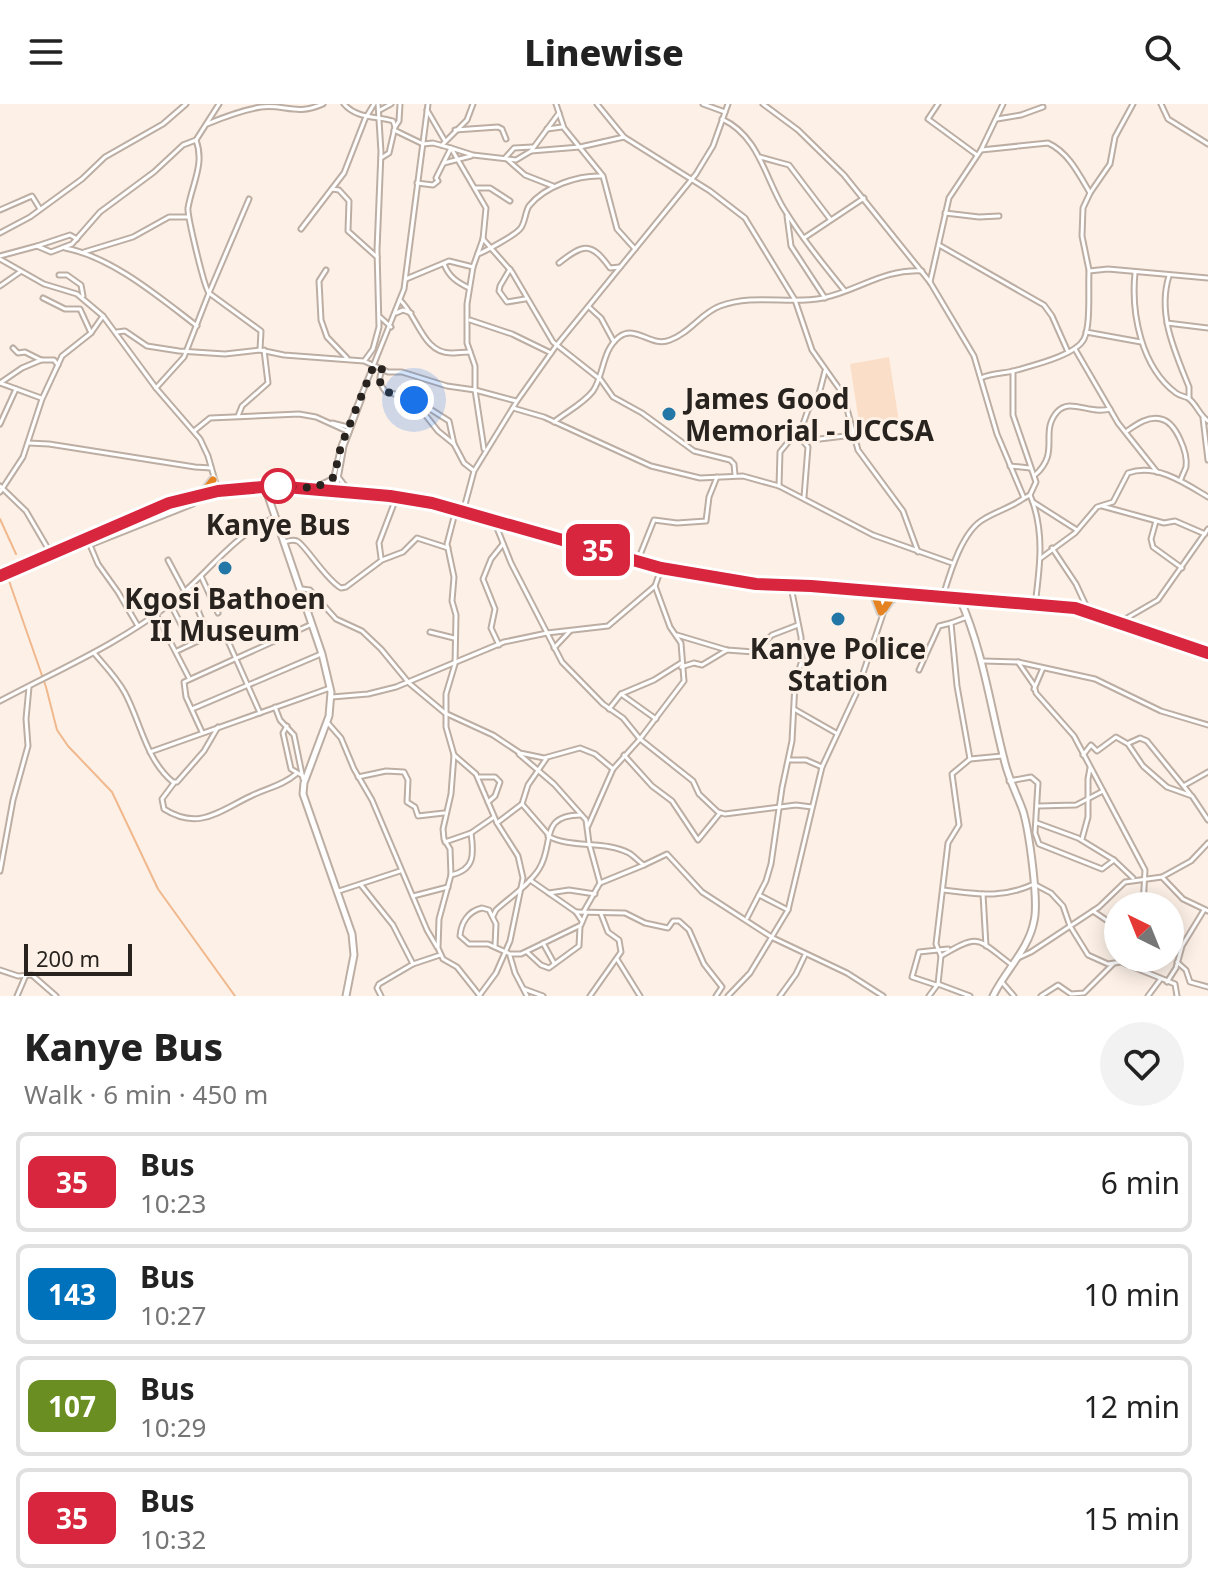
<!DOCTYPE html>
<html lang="en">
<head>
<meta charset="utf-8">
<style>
  body { margin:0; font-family:"Noto Sans",sans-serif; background:#f2f2f2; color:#222; height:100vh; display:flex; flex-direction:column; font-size:30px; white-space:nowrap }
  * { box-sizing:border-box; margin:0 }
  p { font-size:26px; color:#767676 }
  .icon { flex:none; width:44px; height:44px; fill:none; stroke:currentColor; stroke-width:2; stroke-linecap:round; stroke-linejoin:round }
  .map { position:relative; height:892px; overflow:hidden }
  .sheet { display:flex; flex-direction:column; background:#fff; flex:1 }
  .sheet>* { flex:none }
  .badge { padding:0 16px; border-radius:12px; font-size:28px; line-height:52px }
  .needle { width:52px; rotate:317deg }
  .tools { position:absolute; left:1104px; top:788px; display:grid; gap:16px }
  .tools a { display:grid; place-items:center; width:80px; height:80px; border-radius:50%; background:#fff; box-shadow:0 4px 20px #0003; font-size:40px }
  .scale { position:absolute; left:24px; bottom:20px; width:108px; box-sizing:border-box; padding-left:8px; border:4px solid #28231e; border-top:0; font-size:22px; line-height:28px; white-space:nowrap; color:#28231e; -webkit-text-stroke:6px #fdf1e7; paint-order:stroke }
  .you { position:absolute; width:40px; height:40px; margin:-20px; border:6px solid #fff; border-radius:50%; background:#1a73e8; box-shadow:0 0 0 12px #1a73e833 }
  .map>.badge { position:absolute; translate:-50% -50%; box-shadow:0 0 0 4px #fff }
  .round { display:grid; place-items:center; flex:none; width:84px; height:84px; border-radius:42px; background:#f2f2f2 }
  .summary { display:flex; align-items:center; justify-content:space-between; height:136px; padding:0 24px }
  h1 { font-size:38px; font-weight:800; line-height:60px }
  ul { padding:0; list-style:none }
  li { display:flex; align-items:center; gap:24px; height:100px; margin:0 16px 12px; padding:0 8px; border:4px solid #e0e0e0; border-radius:12px }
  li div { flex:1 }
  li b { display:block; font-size:30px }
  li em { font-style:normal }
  li .badge { min-width:88px; font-weight:700; text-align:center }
  header { display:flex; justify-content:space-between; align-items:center; height:104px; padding:0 24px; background:#fff; font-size:36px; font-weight:800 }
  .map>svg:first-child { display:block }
  .green { fill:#fbdec8 }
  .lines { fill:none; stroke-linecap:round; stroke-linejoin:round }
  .stream { stroke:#f0b88c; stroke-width:2 }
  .street-casing { stroke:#bdaea4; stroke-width:7 }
  .secondary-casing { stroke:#bdaea4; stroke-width:9 }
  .highway-casing { stroke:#d4d3d2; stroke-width:11 }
  .street { stroke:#fff; stroke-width:3 }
  .secondary { stroke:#fff; stroke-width:5 }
  .highway { stroke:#e58322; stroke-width:7 }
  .line-casing { stroke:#fff; stroke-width:18 }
  .line { stroke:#d7263d; stroke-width:12 }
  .walk { stroke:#28231e; stroke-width:8; stroke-dasharray:0 14.4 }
  .poi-dot { fill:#2277a7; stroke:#fdf1e7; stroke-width:3 }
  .stop-dot { fill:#fff; stroke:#d7263d; stroke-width:4 }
  .labels { text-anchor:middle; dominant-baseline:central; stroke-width:6; stroke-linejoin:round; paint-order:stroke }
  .poi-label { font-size:28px; font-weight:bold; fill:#28231e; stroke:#fdf1e7 }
  .stop-label { font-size:28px; font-weight:bold; fill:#28231e; stroke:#fdf1e7 }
</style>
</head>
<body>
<header><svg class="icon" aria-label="menu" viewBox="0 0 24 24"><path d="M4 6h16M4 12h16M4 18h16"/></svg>Linewise<svg class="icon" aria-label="search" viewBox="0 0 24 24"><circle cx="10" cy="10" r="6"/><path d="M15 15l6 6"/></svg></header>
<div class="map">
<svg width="1208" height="892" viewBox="0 0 1208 892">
  <rect width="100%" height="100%" fill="#fdf1e7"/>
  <path class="green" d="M 889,253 L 899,318 L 860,325 L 850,260 Z"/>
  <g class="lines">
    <g class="stream">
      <path d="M 0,415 L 16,450"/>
      <path d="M 8,474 L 46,583 L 57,626 L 68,642 L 112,688 L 158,785 L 235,892"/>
    </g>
    <g class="street-casing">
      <g id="street">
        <path d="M 344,0 C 357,15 377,12 393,17 L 395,23 L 389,49 L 381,54"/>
        <path d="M 556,0 L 564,24 L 603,72 L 617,125 L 635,145"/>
        <path d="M 597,0 L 624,33 L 710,87 L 745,114 L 795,196 L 812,246 L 843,290 L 858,346 L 903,407 L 918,448"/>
        <path d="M 703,0 L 725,8"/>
        <path d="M 763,0 L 798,26 L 844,71 L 930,178 L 974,252 L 997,330 L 1024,394 C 1012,403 997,407 984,415 C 962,427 950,469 943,492"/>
        <path d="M 938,0 L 928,15 L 977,51"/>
        <path d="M 1161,0 L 1168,15 L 1208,40"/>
        <path d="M 380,6 L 391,0"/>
        <path d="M 427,6 L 445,37"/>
        <path d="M 722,15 C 759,32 765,74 784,105 C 802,134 823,160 844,186"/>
        <path d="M 997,15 L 1021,11 L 1043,3"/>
        <path d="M 207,20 C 224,13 242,6 261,3 C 285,0 296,12 323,0"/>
        <path d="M 395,23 L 399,17 L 400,0"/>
        <path d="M 547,25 L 562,23"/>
        <path d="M 394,26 L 423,40 L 433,39 L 451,44 L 486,104 L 483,135 L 473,163 L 467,200 L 467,239 L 475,262 L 475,286 L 484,345"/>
        <path d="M 455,26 L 498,23 L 502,25 L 506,35"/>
        <path d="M 442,41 L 467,16 L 473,0"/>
        <path d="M 981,46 L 1048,39 C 1068,48 1079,70 1090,89"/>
        <path d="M 531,47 L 559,9"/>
        <path d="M 760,53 L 789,61 L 830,115"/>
        <path d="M 505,54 L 514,44 L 532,43"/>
        <path d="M 508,56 L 525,71 L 553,82"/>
        <path d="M 444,59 L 471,52"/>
        <path d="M 417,79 L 433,81 L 438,77 L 436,74 L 451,44 L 473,51 L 516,56 L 531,47 L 580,43 L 624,33"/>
        <path d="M 475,84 L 490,84 L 510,97"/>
        <path d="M 332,85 L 339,86 L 349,97 L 348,127 L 377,153"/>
        <path d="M 249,95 L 209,189 L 261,227 L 260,246"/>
        <path d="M 0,106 L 32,92 L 40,105"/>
        <path d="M 945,109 L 979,113 L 999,112"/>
        <path d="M 787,112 L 791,142 L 825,194"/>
        <path d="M 301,125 L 344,69 L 365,15 L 374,0"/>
        <path d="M 0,129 L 30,113 L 82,75 L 105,53 L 163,20 L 186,0"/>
        <path d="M 804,134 L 864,94"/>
        <path d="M 483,135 L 512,168 L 553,238 L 601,276 L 613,293 L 642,309 L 694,347 L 730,356 L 734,360 L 735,371"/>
        <path d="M 939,141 L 1044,201 L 1052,212 L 1068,248"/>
        <path d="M 37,142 L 70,131 L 77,135"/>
        <path d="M 65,144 C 112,153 159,193 197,222"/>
        <path d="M 84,148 L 133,133 L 169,113 L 188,113"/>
        <path d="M 478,150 C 486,147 515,131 520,125 C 525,120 525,108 529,102 C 545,82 578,71 602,72"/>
        <path d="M 0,152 L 37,142 L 51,148 L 72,140 L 100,108 L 154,68 L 183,41 L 196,36"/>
        <path d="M 0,155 L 44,180 L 77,190 L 103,212 L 156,284 L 200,335 L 208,352 L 218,387"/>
        <path d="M 559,159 C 583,140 591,137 610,164 L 620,163"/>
        <path d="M 444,160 C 449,173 457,178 469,184"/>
        <path d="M 510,165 L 500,182 L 499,187 L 507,198 L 525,195"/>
        <path d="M 326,166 L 319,177 L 321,216 L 327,233 L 347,254"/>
        <path d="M 1089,166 L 1082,132 L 1083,104 L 1090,89 L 1110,60 L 1115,33 L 1133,0"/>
        <path d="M 1135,169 C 1131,209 1141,263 1176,289 C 1180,292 1184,292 1188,294 C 1196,299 1199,311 1208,317"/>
        <path d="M 59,171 L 67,171 L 81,181 L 83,192"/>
        <path d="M 1169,172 C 1157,210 1175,248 1189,283 L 1189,294"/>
        <path d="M 406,175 L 449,157 L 473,163"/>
        <path d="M 930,178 L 949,94 L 981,46 L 1003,0"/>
        <path d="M 0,182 L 20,168"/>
        <path d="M 43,194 L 65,205 L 80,205 L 91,229"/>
        <path d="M 400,196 C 418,213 423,249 451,249 C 457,249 464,248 470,248"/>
        <path d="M 589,203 L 601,214 L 614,238"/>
        <path d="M 396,209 L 403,206 L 411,209"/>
        <path d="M 380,213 L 391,223"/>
        <path d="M 470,216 L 512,230 L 551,249"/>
        <path d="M 1167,219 L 1208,224"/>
        <path d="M 117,228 L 125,227 L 147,242 L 179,247 L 225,250 L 260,246 L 284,251 L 364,257 L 388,268 L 402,268 L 447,282 L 475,286 L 516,297"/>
        <path d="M 1086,228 L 1141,238"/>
        <path d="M 13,244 L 18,249 L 25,248 L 41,256 L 54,256 L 58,261"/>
        <path d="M 1075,245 L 1118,319 L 1157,368"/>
        <path d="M 365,256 L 373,245 L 379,223 L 377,146 L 381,48 L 378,0"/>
        <path d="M 383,266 C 377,274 380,281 386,288 L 412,294 L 438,327 L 454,340 L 464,359 L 473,366"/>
        <path d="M 1013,267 L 1013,311 L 1036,378 L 1030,391 L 1024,394"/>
        <path d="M 981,274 C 993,268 1005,270 1017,266 C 1034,261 1076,251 1084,235 C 1091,221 1088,185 1089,167 L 1108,165 L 1208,174"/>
        <path d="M 0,279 L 22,264 L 41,256"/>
        <path d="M 0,279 L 41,294"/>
        <path d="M 156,284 L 184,253 L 209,189 C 204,183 187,111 188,104 C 192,80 205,60 196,36 L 219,0"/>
        <path d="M 419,298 L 449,317 L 454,340"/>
        <path d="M 513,304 L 544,313 L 651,362 L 700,374 L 743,372 L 779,382 L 873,431 L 952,459"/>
        <path d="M 238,312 L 242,302 L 268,279 L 264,246"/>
        <path d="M 1203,314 L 1208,356"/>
        <path d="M 554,318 C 566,308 583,300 593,287 C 604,271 602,246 619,233 C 636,220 651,244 670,236 C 690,229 701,209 720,202 C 755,189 789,201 823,194 C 860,186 882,165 922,167"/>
        <path d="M 332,319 L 348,323"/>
        <path d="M 0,320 L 16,285"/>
        <path d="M 194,327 L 210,314 L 299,310 L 316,313 L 349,328"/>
        <path d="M 1127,327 C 1137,320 1148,312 1161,315 C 1176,318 1188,349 1186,363 C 1185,366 1182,372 1181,375"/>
        <path d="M 793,334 L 803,337 L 808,343 L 804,393"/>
        <path d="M 803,337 L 853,331"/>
        <path d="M 28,339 L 49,340 L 195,363 L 211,364"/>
        <path d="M 1010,362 L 1030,364"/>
        <path d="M 1035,371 C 1061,348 1039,329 1057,308 C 1070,293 1089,311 1110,305"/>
        <path d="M 339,374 L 349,387"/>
        <path d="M 0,382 L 26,407 L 50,448"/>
        <path d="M 318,382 L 332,375"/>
        <path d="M 779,382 L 780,348 L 803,320 L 808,306 L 819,290 L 825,267"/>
        <path d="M 331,385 L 341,342 L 404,185 L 428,0"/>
        <path d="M 336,386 L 344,342 L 362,294"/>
        <path d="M 0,388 L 23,353 L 42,295 L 62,252 L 91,229 L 103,212"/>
        <path d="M 1030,391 C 1045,426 1040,463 1035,501"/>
        <path d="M 1033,398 L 1077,426"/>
        <path d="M 1102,402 L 1164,419 L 1175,417 L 1205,430"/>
        <path d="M 463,408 L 474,367 L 517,297 L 556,242 L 696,70 L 713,42 L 728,0"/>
        <path d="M 455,409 L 447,440 L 454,473 L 452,497 L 456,511 L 455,560 L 446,590 L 446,623 L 454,651 L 476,670 L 497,719 L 518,752 L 523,774 L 510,837 L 496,869 L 479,892"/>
        <path d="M 1156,417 L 1151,435 L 1153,443 L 1182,464"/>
        <path d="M 495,419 L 511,459 L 562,558 L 603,600 L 623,614 L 640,635 L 693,677 L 699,690 L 718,708 L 725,710 L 796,701 L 812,703"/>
        <path d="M 284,438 C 288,437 293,435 297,437 C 304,439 325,475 341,484 L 346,483 L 382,456 L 403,448 L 417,434 L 448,444"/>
        <path d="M 1052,444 L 1076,480 L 1088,506"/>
        <path d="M 381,454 L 379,439 L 395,397"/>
        <path d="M 1041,454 L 1075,429 L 1097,403 L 1113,398 L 1128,369 C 1156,359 1185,379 1208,393"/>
        <path d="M 168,456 L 185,488"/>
        <path d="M 638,456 L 654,416 L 677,419 L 706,417 L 709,393 L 717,373"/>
        <path d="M 201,472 L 218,509"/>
        <path d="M 189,484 L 204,521"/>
        <path d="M 302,485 L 310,486 L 336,515 L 362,527 L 381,545 L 409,579 L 445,609 L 493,631 L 520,649 L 544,654 L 580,644 L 595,650 L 613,665"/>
        <path d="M 171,501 L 191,540"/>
        <path d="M 882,503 L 884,486"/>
        <path d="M 156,510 L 189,574"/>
        <path d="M 967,513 L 951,519 L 957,582 L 970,655"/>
        <path d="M 1120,518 L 1158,496 L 1208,425"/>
        <path d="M 138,522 L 118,488 L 98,460 L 90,441 L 193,400 L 199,393"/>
        <path d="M 430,528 L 454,534"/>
        <path d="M 677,531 L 727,546 L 754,548 L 772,531 L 798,521"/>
        <path d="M 499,541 L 491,524 L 495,505 L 483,475 L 491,455 L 503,440"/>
        <path d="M 554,544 L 570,527"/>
        <path d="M 177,547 L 219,527 L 224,528 L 260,609"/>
        <path d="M 94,549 C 105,562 117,574 125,589 C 141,619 146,656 173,678 L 177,678 L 204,647 L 218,623"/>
        <path d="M 983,557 L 1018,558 L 1095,575 L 1161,607 L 1208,621"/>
        <path d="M 1018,558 L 1034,581 L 1036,589 L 1074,632 L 1145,766 L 1143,802"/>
        <path d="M 681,563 L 694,559 L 702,561 L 727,546"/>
        <path d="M 919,566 L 939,522 L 951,519"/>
        <path d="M 1034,585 L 1043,564"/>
        <path d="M 621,590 L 656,615"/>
        <path d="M 332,593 L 368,590 L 396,583 L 504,538 L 547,529 L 608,522 L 655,482 L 661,465"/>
        <path d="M 0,597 C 58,566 119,540 171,499 C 206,472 233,430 276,413"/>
        <path d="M 275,603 L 280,616 L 294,631 L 303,675"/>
        <path d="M 192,605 L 321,550"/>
        <path d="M 609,605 L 621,590 L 654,576 L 681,559"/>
        <path d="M 794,605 L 836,629"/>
        <path d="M 327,618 L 341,634 L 354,665 L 372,696 L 427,826 L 437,843"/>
        <path d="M 287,622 L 283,629 L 291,665 L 303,672"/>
        <path d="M 202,628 L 186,593 L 184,578 L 312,520"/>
        <path d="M 1129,639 L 1140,634 L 1147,637 L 1190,690"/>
        <path d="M 150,648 L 330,584"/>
        <path d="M 519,650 L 554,680 L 586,716 L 589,739 L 600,779 L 584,807"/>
        <path d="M 454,651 L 451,690 L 443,725 L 444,735 L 450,745 L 451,771 L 439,815 L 438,844 L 443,855 L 457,863 L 480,892"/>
        <path d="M 624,651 L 652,682 L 672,697 L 698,736 L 720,709"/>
        <path d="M 1083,651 L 1091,641 L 1097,647 L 1116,633 L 1128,640 L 1143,662 L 1167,683 L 1192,692 L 1208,716"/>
        <path d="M 789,656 L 806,656 L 822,663"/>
        <path d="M 358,673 L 386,667 L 404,668 L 408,676 L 407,698 L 415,703 L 418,712 L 444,709"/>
        <path d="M 479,673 L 495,673 L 500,678 L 495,692 L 488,698"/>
        <path d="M 1009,677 L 1031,673 L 1038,679 L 1035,729 L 1039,740 L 1102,765 L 1114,756 L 1133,774"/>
        <path d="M 174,679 L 162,695 L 164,705 C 199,727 219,707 251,692 C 267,684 282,682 296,670"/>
        <path d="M 1185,681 L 1208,668"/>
        <path d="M 522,700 L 528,681 L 546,655"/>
        <path d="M 1038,702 L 1076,701 L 1103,687"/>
        <path d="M 497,719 L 522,700 L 548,730"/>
        <path d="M 1037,719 L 1078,734 L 1114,756"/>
        <path d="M 588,722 L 613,665 L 640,635 L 684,577 L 681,539 L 670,523 L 655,482"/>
        <path d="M 548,732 C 571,745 605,736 629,749 C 634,752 639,758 644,761 L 667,750 L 702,788 L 773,834 L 847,869 L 883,892"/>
        <path d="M 1082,735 L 1088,713 L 1088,675 L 1090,664"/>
        <path d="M 445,738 L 471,729 L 494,713"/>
        <path d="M 0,767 L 13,696 L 28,642 L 26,615 L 29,583"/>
        <path d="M 451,771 C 475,766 474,750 471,729"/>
        <path d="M 1162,773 L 1183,795 L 1208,807"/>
        <path d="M 530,776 L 576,808 L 582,817"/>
        <path d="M 600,779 L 644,761"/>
        <path d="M 361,781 L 393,821 L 413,860"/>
        <path d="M 943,786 C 978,790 1001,795 1034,780 L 1051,789 L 1063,802 L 1070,822 L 1088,851 L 1108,860 L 1121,858 L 1175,880 L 1177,892"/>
        <path d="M 339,787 L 400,767"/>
        <path d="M 549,789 L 569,786 L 595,790"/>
        <path d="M 983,790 L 986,842"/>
        <path d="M 759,791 L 788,806"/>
        <path d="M 413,792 L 448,783"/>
        <path d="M 1093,807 L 1118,824"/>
        <path d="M 576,808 L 625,809 L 645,819 L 668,824 L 673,817 L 679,817 L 689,826 L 704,860 L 722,883 L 716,892"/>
        <path d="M 493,812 L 496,806 C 510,793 529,781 539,765 C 555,740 538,711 581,711"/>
        <path d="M 747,814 L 766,777 L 771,760 L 782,684 L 792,637 L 795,579 L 802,556 L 801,533 L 791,483"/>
        <path d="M 543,839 L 554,859"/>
        <path d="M 495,842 L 496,820 L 489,806 L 482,804 C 468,807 461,819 460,832 L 469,840 L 488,840 L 510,850 L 521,850 L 581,821 L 586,809"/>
        <path d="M 527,848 L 541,861 L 549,864 L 579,842 L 580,823"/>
        <path d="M 510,852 L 515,869 L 527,892"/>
        <path d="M 941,852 L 936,840 L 948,739 L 959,721 L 952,670 L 970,655 L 1002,652"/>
        <path d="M 1018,854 L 1031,848 L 1099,803 L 1125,778 L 1162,773 L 1191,757 L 1208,739"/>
        <path d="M 617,855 L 640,892"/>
        <path d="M 1177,858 L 1186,866 L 1190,878 L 1208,883"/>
        <path d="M 0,866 L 18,872 L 32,871 L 56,892"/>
        <path d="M 1001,877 L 1014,892"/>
        <path d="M 1167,878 L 1176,864 L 1182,842 L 1204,806"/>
        <path d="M 938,880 L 941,852 C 981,828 977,835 1012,861"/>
        <path d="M 936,881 L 912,873 L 919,848 L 948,845"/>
        <path d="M 524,885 L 543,892"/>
        <path d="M 17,892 L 26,871"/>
        <path d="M 381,892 L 377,884 L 379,880 L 413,860 L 440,851"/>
        <path d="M 590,892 L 621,848 L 619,836 L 608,828 L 601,810"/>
        <path d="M 728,892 L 750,869 L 788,806 L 822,663 L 856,590 L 884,507"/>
        <path d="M 780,892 L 796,870 L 805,851"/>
        <path d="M 929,892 L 938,880 L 970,892"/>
        <path d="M 1041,892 L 1058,881 L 1071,890 L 1084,889 L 1113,860"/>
        <path d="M 1148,892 L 1160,876"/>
      </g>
    </g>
    <g class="secondary-casing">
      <g id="secondary">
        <path d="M 265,383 L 322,550 L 331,588 L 329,612 L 304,679 L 303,690 L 352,830 L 354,851 L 346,892"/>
        <path d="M 960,495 C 983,547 990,601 1004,655 C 1008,674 1017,690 1023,707 C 1029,727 1039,798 1034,817 C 1029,845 1005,867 993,892"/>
      </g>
    </g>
    <g class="highway-casing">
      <g id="highway">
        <path d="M 203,389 L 213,376"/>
        <path d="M 0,472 L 50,448 L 177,396 L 229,386 L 289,382 L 432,399 L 638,458 L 702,472 L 791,483 L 855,483 L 933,492"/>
        <path d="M 873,487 L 881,508"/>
        <path d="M 929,492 L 1075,504 L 1208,549"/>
        <path d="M 884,505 L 890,496 L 898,490"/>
      </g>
    </g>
    <use href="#street" class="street"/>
    <use href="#secondary" class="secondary"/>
    <use href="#highway" class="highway"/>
  </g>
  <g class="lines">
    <g class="line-casing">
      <path id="line" d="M 0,472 L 169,399 L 218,387 L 274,382 L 390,392 L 432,399 L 661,464 L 756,480 L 811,482 L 1075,504 L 1208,549"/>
    </g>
    <use href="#line" class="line"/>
    <path class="walk" d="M 278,382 L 315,384 L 334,373 L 341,342 L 374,261 L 383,266 C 377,274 380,281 386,288 L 404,291 L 414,296"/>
  </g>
  <g class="poi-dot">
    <circle cx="669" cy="310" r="8"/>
    <circle cx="225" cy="464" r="8"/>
    <circle cx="838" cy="515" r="8"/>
  </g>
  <circle class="stop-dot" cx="278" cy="382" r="16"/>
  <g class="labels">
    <g class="poi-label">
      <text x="685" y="294" text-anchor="start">James Good<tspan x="685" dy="32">Memorial - UCCSA</tspan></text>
      <text x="225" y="494">Kgosi Bathoen<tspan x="225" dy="32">II Museum</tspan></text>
      <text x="838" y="544">Kanye Police<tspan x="838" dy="32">Station</tspan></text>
    </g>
    <g class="stop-label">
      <text x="278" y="420">Kanye Bus</text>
    </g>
  </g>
</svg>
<div class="tools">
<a><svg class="needle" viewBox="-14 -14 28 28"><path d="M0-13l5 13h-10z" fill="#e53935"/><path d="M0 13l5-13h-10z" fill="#767676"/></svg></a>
</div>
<div class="scale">200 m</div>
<div class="you" style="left:414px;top:296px"></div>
<b class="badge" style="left:598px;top:446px;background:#d7263d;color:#fff">35</b>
</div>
<section class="sheet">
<div class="summary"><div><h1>Kanye Bus</h1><p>Walk · 6 min · 450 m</p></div><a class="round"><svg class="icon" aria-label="heart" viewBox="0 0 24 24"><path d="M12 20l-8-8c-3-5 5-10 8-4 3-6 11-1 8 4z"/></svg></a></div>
<ul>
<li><span class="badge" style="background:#d7263d;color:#fff">35</span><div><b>Bus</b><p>10:23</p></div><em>6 min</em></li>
<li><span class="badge" style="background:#0072bc;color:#fff">143</span><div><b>Bus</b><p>10:27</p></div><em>10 min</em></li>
<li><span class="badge" style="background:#6b8e23;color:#fff">107</span><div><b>Bus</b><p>10:29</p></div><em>12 min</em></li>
<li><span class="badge" style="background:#d7263d;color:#fff">35</span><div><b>Bus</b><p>10:32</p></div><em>15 min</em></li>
</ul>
</section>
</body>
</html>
